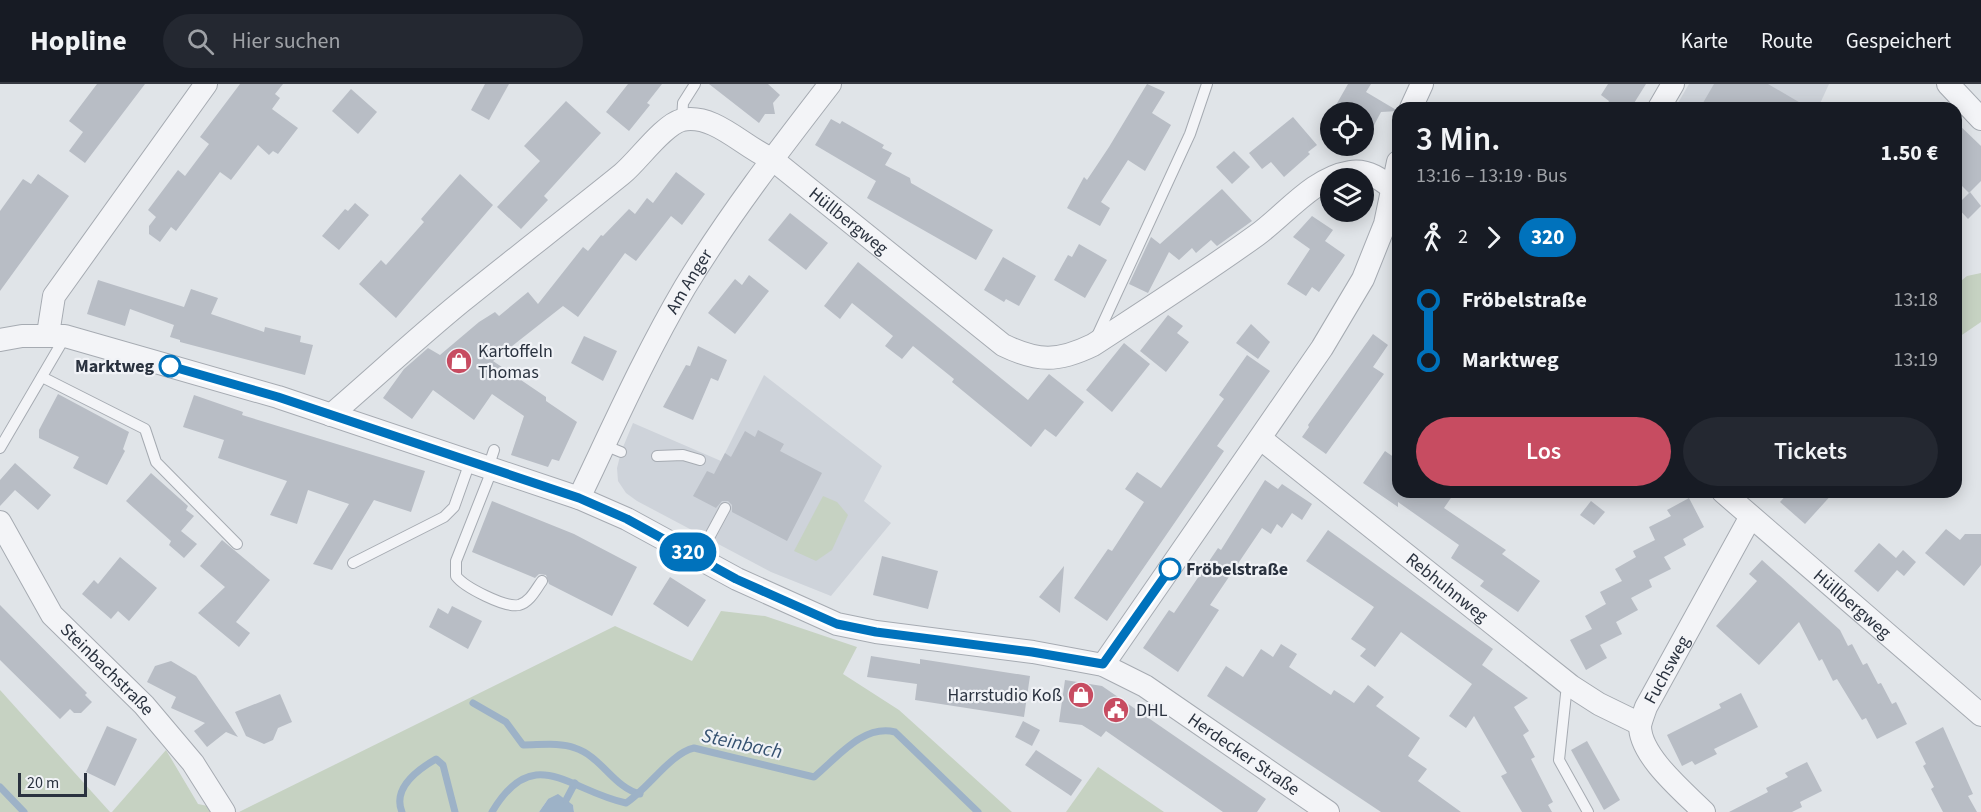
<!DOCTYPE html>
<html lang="de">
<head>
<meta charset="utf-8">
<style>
  body { margin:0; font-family:"Source Sans 3",sans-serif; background:#242831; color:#f1f3f6; height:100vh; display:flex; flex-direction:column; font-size:22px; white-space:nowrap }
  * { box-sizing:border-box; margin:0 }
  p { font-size:20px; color:#9ea1a6 }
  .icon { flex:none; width:33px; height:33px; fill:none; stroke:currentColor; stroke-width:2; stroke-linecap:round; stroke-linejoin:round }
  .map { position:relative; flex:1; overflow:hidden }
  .sheet { position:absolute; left:1392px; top:18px; width:570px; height:396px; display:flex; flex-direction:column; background:#171b24; border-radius:18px; box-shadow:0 3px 15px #0003 }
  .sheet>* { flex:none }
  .badge { padding:0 12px; border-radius:20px; font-size:21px; line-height:39px }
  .buttons { position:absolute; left:1320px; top:18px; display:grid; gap:12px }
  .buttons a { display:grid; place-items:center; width:54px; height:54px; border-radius:50%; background:#171b24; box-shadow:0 3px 15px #0003; font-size:30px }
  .scale { position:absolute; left:18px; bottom:15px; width:69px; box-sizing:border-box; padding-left:6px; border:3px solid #2a323f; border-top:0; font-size:16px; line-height:21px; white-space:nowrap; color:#2a323f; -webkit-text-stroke:4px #f0f2f6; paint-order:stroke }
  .map>.badge { position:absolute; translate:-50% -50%; box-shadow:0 0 0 3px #fff }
  .legs { display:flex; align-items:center; gap:9px; height:66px; padding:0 24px; font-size:20px }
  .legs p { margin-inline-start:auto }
  .head { display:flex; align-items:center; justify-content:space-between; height:102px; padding:0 24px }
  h1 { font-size:33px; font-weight:600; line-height:45px }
  .button { display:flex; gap:12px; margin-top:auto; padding:12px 24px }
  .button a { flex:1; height:69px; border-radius:36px; background:#c74c61; color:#fff; font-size:24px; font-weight:600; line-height:69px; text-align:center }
  .button a+a { background:#242831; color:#f1f3f6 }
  ul { padding:0 24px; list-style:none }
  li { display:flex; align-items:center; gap:21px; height:60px; font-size:22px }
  li i { display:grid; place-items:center; width:9px; height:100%; margin:0 8px; background:currentColor }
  li i::after { content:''; width:15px; height:15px; margin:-8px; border:4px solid; border-radius:50%; background:#171b24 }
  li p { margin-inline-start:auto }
  li:first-child i { background:linear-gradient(#0000 50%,currentColor 0) }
  li:last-child i { background:linear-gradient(currentColor 50%,#0000 0) }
  header { display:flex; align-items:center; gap:36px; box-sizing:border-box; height:84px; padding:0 30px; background:#171b24; border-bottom:2px solid #363941 }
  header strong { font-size:28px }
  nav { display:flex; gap:33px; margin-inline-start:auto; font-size:21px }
  .search { width:420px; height:54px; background:#242831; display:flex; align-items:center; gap:15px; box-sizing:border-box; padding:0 21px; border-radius:33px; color:#9ea1a6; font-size:22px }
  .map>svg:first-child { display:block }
  .built { fill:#ced3da }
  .green { fill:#c6d2c2 }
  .water { fill:#9db2c7 }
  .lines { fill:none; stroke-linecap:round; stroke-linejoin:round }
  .stream { stroke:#9db2c7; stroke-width:7 }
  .building { fill:#b8bdc5 }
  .lane-casing { stroke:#a6abb2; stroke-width:12 }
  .street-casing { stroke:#a6abb2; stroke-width:24 }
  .lane { stroke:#f3f4f7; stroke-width:10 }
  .street { stroke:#f3f4f7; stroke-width:22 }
  .line-1-casing { stroke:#fff; stroke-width:14 }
  .line-1 { stroke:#0072bc; stroke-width:9 }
  .stop-1-dot { fill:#fff; stroke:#0072bc; stroke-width:3 }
  .labels { text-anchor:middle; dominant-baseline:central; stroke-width:4.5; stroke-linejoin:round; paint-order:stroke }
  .street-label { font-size:18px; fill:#2a323f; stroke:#f0f2f6 }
  .poi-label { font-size:18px; fill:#2a323f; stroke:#f0f2f6; text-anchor:start }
  .stop-label { font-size:18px; font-weight:bold; fill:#2a323f; stroke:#f0f2f6; text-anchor:end }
  .water-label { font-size:20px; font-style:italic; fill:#365271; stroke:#f0f2f6 }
</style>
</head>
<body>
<header>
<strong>Hopline</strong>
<div class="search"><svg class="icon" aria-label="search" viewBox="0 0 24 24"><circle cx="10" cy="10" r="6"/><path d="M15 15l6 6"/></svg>Hier suchen</div>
<nav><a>Karte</a><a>Route</a><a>Gespeichert</a></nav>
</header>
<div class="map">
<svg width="1981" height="728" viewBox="0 0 1981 728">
  <rect width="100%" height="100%" fill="#e0e4e8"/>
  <g class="built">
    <path d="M 1689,0 L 1829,0 L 1818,24 L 1675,24 Z"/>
    <path d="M 764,291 L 882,382 L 864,417 L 891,439 L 831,512 L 771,488 L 637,417 L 626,409 L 618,397 L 617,384 L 621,368 L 633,339 L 721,377 Z"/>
  </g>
  <g class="green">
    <path d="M 1981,189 L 1981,238 L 1956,255 L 1956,201 L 1967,192 Z"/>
    <path d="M 823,412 L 837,418 L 848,431 L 832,466 L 816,477 L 794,467 Z"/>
    <path d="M 721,527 L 765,532 L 857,563 L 843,590 L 899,626 L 1012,728 L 574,728 L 573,721 L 548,715 L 539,728 L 239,728 L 615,542 L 692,577 Z"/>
    <path d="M 0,606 L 110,728 L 0,728 Z"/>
    <path d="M 166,666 L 198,720 L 237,728 L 112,728 Z"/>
    <path d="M 1098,683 L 1164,728 L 1066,728 Z"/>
  </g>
  <path class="water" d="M 558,710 L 573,721 L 574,728 L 539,728 L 548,715 Z"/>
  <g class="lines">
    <g class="stream">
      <path d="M 473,619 L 506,638 L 523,661 C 541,661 559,658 575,664 C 601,672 614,704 640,710"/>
      <path d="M 0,703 L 24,728"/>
      <path d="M 566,716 L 575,699"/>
      <path d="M 402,728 C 392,704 417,686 436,675 L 443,681 L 455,728"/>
      <path d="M 492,728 C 534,657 569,707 626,719 C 648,705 671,669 694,664 L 814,693 C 837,674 863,640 895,648 L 978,728"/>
    </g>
  </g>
  <g class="building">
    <path d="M 97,0 L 145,0 L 85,79 L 69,67 L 83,48 L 69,37 Z"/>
    <path d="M 240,0 L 283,0 L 275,10 L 280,14 L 272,25 L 298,44 L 278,70 L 273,67 L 269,71 L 258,61 L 231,96 L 220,88 L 176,147 L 171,143 L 160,158 L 149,150 L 149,142 L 156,133 L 148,126 L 178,86 L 185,92 L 209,60 L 200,53 Z"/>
    <path d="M 485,0 L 509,0 L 489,36 L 471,26 Z"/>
    <path d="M 628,0 L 662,0 L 647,19 L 650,21 L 629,47 L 606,28 Z"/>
    <path d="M 709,0 L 768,0 L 780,11 L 773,19 L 775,30 L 765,30 L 759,39 Z"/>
    <path d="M 1147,0 L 1165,8 L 1152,29 L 1171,41 L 1145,87 L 1128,76 L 1101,118 L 1110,124 L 1100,142 L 1067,124 L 1084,93 L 1087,96 L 1109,63 Z"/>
    <path d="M 1348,0 L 1371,0 L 1366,8 L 1398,27 L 1381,28 L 1364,60 L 1364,28 L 1332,28 Z"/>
    <path d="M 1608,0 L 1646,0 L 1631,24 L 1605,24 L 1609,17 L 1601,11 Z"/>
    <path d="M 1714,0 L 1768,0 L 1809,24 L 1700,24 Z"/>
    <path d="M 351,5 L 377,28 L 358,50 L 332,27 Z"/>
    <path d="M 566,17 L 601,49 L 544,112 L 548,116 L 521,145 L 497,123 L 540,77 L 524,62 Z"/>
    <path d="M 1293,33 L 1317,61 L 1308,68 L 1310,70 L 1284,93 L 1271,78 L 1262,85 L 1249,69 Z"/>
    <path d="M 831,35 L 840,40 L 842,37 L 884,61 L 882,64 L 892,69 L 885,81 L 910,94 L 911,99 L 993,146 L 976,176 L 867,114 L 876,97 L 815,61 Z"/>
    <path d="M 1956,38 L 1981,62 L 1981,97 L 1969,109 L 1956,96 Z"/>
    <path d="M 1234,67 L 1250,83 L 1232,100 L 1216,83 Z"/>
    <path d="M 676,88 L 705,110 L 682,141 L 671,132 L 636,177 L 625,169 L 578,233 L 563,222 L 493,277 L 546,313 L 546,317 L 577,338 L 559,377 L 552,375 L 548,383 L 511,371 L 524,332 L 492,310 L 474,336 L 433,306 L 412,335 L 383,314 L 404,285 L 428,264 L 440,271 L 479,238 L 495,228 L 499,232 L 528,208 L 538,220 L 583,163 L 588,167 L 601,151 L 603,152 L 629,125 L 635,130 L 647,114 L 653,119 Z"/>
    <path d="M 38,90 L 69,112 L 0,207 L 0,127 L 23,95 L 31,100 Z"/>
    <path d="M 460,90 L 493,121 L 396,234 L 359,200 L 381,176 L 386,181 L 424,138 L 421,135 Z"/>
    <path d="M 1222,105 L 1252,137 L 1217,162 L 1211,156 L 1196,169 L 1192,164 L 1179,176 L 1169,168 L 1148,209 L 1129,200 L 1151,153 L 1160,160 Z"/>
    <path d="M 1970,108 L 1981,122 L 1968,135 L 1956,122 Z"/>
    <path d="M 355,119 L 369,131 L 339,166 L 322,152 L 345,125 L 348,127 Z"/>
    <path d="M 790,129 L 828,159 L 806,186 L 768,156 Z"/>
    <path d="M 1312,132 L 1333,146 L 1325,157 L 1345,171 L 1319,208 L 1312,203 L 1306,212 L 1287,200 L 1310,165 L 1293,153 Z"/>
    <path d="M 1079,160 L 1107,176 L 1085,214 L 1054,196 L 1068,171 L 1072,173 Z"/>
    <path d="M 1003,173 L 1036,192 L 1019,222 L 1006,215 L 1004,218 L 984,206 Z"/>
    <path d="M 858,178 L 1028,316 L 1049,290 L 1084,318 L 1056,353 L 1045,345 L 1031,363 L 952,298 L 954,295 L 913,262 L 902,275 L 885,262 L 893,252 L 852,219 L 840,235 L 824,222 Z"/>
    <path d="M 749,191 L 769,207 L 735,250 L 708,229 L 735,195 L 742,201 Z"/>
    <path d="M 98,196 L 184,223 L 191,205 L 218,214 L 211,230 L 264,248 L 265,243 L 301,252 L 300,258 L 313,261 L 305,291 L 180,258 L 180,256 L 170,253 L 174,241 L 130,225 L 125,242 L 87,230 Z"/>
    <path d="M 1168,231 L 1183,242 L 1177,249 L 1189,258 L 1166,288 L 1140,267 Z"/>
    <path d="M 1251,240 L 1270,258 L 1258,275 L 1236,259 Z"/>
    <path d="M 1373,250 L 1388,261 L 1373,283 L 1384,290 L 1326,370 L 1302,353 L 1309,343 L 1308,341 Z"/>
    <path d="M 584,252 L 617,267 L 603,297 L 571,279 Z"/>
    <path d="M 1124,259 L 1150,280 L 1112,328 L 1086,306 Z"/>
    <path d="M 698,262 L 727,276 L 718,297 L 711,294 L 693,336 L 663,323 L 686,281 L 690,282 Z"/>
    <path d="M 1247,271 L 1270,287 L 1217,362 L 1224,367 L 1107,537 L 1074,514 L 1108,465 L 1112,467 L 1144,418 L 1125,405 L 1137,388 L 1161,404 L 1224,315 L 1219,311 Z"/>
    <path d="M 58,310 L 129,348 L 123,365 L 125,367 L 107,401 L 73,384 L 79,373 L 39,354 L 39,346 Z"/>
    <path d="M 194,311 L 243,328 L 242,331 L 425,387 L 411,428 L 374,416 L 332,486 L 313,480 L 349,420 L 308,406 L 297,440 L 270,431 L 287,397 L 218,374 L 224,356 L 183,343 Z"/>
    <path d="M 758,346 L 784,360 L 780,367 L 822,389 L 787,457 L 732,428 L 732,421 L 728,417 L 722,417 L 716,424 L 693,412 L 707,387 L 714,390 L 725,369 L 731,373 L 745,347 L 755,353 Z"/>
    <path d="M 1385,367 L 1398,376 L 1398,408 L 1455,408 L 1444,424 L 1506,466 L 1502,470 L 1540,497 L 1518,528 L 1480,502 L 1484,497 L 1451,474 L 1459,461 L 1398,418 L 1398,423 L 1363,399 Z"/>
    <path d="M 15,379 L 51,411 L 38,426 L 15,406 L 0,422 L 0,396 Z"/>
    <path d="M 151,389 L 188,422 L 186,426 L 194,432 L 181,447 L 197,460 L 184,474 L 169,461 L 171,457 L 126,417 Z"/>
    <path d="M 1265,396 L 1278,405 L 1282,400 L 1312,420 L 1302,436 L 1292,429 L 1282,444 L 1277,440 L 1271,450 L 1262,444 L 1210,521 L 1219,526 L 1178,588 L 1143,564 L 1169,526 L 1174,529 L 1218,464 L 1221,466 Z"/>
    <path d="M 1789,408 L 1834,408 L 1805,440 L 1780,418 Z"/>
    <path d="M 1689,414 L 1704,443 L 1683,455 L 1686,461 L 1664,473 L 1671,485 L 1649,496 L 1652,503 L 1631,514 L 1638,526 L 1616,538 L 1622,550 L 1600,561 L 1607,574 L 1586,586 L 1570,556 L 1592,545 L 1585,532 L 1606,520 L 1600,508 L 1622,497 L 1615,485 L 1636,473 L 1633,467 L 1655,456 L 1649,443 L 1671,432 L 1667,426 Z"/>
    <path d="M 492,417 L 574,450 L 637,483 L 612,532 L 549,500 L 546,491 L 539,490 L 535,494 L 472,468 Z"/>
    <path d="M 1591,417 L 1605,428 L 1594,441 L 1580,431 Z"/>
    <path d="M 1946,445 L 1960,456 L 1965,450 L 1981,450 L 1981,481 L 1964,502 L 1925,469 Z"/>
    <path d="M 1328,446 L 1493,565 L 1482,581 L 1528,614 L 1514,623 L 1529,647 L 1523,651 L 1535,673 L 1531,675 L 1553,718 L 1548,721 L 1552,728 L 1522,728 L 1501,692 L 1507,689 L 1474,632 L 1466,644 L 1449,632 L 1472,600 L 1401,548 L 1375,583 L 1360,572 L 1366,565 L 1351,555 L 1374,523 L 1306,477 Z"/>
    <path d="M 222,456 L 270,496 L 236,538 L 250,549 L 239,563 L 198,529 L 225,503 L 200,482 Z"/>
    <path d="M 1879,459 L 1896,474 L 1903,466 L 1916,478 L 1904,492 L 1897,486 L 1878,508 L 1854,487 Z"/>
    <path d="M 882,472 L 938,487 L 928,525 L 873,511 Z"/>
    <path d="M 120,473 L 157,504 L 129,537 L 118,527 L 111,535 L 82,510 L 94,496 L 98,500 Z"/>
    <path d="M 1762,476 L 1840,546 L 1848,562 L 1852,560 L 1863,581 L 1867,579 L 1878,600 L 1881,599 L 1892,620 L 1896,618 L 1907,640 L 1877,655 L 1866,634 L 1862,636 L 1837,595 L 1833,597 L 1822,575 L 1819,577 L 1799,538 L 1759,581 L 1716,542 L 1757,497 L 1749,490 Z"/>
    <path d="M 1064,482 L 1060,529 L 1039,513 Z"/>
    <path d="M 670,493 L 706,516 L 688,543 L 653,520 Z"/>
    <path d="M 0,521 L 87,609 L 85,611 L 92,618 L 81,629 L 74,629 L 70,625 L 60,635 L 0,576 Z"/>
    <path d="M 452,522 L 482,537 L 468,565 L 429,543 L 438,524 L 448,530 Z"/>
    <path d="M 1281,560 L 1297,570 L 1289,583 L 1331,611 L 1334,606 L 1354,619 L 1368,601 L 1384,613 L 1376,622 L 1420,654 L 1408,672 L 1427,685 L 1418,697 L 1461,728 L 1381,728 L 1207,612 L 1226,582 L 1243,593 L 1261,565 L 1273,573 Z"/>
    <path d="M 871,572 L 920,580 L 920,575 L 1030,592 L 1024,633 L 915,616 L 917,600 L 867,593 Z"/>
    <path d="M 171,577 L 196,592 L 238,653 L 226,648 L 207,663 L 194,647 L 205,639 L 171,624 L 176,613 L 147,598 L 155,582 Z"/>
    <path d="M 1065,596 L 1102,602 L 1266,715 L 1257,728 L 1223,728 L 1106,647 L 1101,653 L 1082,641 L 1059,638 Z"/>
    <path d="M 1741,609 L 1758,643 L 1714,665 L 1717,670 L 1695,681 L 1692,677 L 1682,682 L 1667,651 L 1721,624 L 1719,620 Z"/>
    <path d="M 280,610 L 292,638 L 278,644 L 273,656 L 264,660 L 246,652 L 235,628 Z"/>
    <path d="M 1023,637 L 1040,646 L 1032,662 L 1015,653 Z"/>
    <path d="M 107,642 L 137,655 L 115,702 L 86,688 Z"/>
    <path d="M 1943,643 L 1973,710 L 1968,712 L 1977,728 L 1943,728 L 1931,705 L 1934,703 L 1923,682 L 1926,680 L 1915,658 Z"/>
    <path d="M 1587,657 L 1620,716 L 1604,726 L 1571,666 Z"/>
    <path d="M 1036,666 L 1082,696 L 1071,712 L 1025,681 Z"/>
    <path d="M 1807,678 L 1822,707 L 1800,718 L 1802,723 L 1792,728 L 1729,728 L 1768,708 L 1766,704 L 1788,693 L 1785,689 Z"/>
  </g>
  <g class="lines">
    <g class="lane-casing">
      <g id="lane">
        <path d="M 682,36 L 683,19 L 695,0"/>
        <path d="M 1097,252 L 1190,50 L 1207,0"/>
        <path d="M 42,293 L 145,345 L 156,378 L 237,460"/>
        <path d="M 604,361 L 621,368"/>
        <path d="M 0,364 L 65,253"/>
        <path d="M 657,372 L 683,371 L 700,376"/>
        <path d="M 488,384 L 494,366"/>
        <path d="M 492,386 L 456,477 L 456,492 C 464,503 505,524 519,521 C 530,518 536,505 542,497"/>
        <path d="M 698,474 L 725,424"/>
        <path d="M 353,479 L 444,433 L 454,423 L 470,378"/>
        <path d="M 1571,602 L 1566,610 L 1559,676 L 1588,728"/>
      </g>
    </g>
    <g class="street-casing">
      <g id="street">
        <path d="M 1948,0 L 1981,35"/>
        <path d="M 1411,24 L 1422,0"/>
        <path d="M 1659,24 L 1673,0"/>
        <path d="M 48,250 L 54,212 L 206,0"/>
        <path id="s1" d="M 0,256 L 22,252 L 65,252 L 278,313 L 579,414 L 627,435 L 737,495 L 837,540 L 876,548 L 1033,568 L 1103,581 L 1145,602 L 1328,728"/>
        <path id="s2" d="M 331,331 C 374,294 417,254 461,218 C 514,175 569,133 622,90 C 638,77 663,41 682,36 C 715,29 744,64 772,75 L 1003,261 C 1038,278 1058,278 1093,261 C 1148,225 1203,190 1257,151 C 1286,130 1313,94 1350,88 C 1370,85 1383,97 1398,109"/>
        <path id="s3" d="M 1261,355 L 1571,602 L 1599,620 L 1640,640"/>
        <path id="s4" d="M 1723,408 L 1981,631"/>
        <path id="s5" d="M 579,414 C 613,343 645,271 685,203 C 728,132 779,66 830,0"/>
        <path id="s6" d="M 0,438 L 52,531 L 144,621 L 193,679 L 224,728"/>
        <path d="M 1103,581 L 1322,264 L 1363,195 L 1385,140 L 1398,78"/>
        <path id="s7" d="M 1704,728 C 1684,708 1640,672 1640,642 C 1641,636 1644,629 1646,623 L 1750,434"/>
      </g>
    </g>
    <use href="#lane" class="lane"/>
    <use href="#street" class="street"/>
  </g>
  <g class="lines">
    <g class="line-1-casing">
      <path id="line-1" d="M 170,282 L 278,313 L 579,414 L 627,435 L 736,495 L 837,540 L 876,548 L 1032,568 L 1103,580 L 1170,485"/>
    </g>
    <use href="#line-1" class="line-1"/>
  </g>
  <defs>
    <g id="shop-disc" transform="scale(1.35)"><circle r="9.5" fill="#c74c61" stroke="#f0f2f6"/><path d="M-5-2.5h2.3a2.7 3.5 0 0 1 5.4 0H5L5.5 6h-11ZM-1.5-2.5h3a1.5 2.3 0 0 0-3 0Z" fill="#fff"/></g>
    <g id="civic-disc" transform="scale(1.35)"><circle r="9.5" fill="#c74c61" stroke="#f0f2f6"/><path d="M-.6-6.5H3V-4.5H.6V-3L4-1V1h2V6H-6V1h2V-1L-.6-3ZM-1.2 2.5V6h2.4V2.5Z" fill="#fff"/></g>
  </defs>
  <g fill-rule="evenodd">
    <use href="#shop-disc" x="459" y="277"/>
    <use href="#shop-disc" x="1081" y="611"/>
    <use href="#civic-disc" x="1116" y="626"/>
  </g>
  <g class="stop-1-dot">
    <circle cx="170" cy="282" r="10"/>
    <circle cx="1170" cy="485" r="10"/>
  </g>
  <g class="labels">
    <g class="street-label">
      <text stroke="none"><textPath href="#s2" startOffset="658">Hüllbergweg</textPath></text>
      <text stroke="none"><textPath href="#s5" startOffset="243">Am Anger</textPath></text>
      <text stroke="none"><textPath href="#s3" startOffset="238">Rebhuhnweg</textPath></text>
      <text stroke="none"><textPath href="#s4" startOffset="171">Hüllbergweg</textPath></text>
      <text stroke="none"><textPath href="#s7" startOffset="172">Fuchsweg</textPath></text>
      <text stroke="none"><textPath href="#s6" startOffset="184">Steinbachstraße</textPath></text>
      <text stroke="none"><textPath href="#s1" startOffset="1328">Herdecker Straße</textPath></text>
    </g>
    <g class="poi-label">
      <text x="478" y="267">Kartoffeln<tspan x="478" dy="21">Thomas</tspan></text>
      <text x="1062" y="611" text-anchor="end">Harrstudio Koß</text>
      <text x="1136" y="626">DHL</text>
    </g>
    <g class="stop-label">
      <text x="154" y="282">Marktweg</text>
      <text x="1186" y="485" text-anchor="start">Fröbelstraße</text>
    </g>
    <g class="water-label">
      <text transform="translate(742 660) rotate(12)">Steinbach</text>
    </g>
  </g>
</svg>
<div class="buttons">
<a><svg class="icon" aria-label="locate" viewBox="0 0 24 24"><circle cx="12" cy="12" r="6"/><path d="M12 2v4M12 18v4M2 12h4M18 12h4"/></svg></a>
<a><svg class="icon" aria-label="layers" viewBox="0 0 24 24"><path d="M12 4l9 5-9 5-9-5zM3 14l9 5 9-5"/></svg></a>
</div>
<div class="scale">20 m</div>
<b class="badge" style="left:688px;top:468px;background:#0072bc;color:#fff">320</b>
<section class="sheet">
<div class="head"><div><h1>3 Min.</h1><p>13:16 – 13:19 · Bus</p></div><b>1.50 €</b></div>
<div class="legs"><svg class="icon" aria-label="walk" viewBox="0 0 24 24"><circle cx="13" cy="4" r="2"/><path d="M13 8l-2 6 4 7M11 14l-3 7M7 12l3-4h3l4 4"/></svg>2<svg class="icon" aria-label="forward" viewBox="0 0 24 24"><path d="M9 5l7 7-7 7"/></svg><b class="badge" style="background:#0072bc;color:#fff">320</b></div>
<ul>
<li><i style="color:#0072bc"></i><b>Fröbelstraße</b><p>13:18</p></li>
<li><i style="color:#0072bc"></i><b>Marktweg</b><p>13:19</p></li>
</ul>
<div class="button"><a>Los</a><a>Tickets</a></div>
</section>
</div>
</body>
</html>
